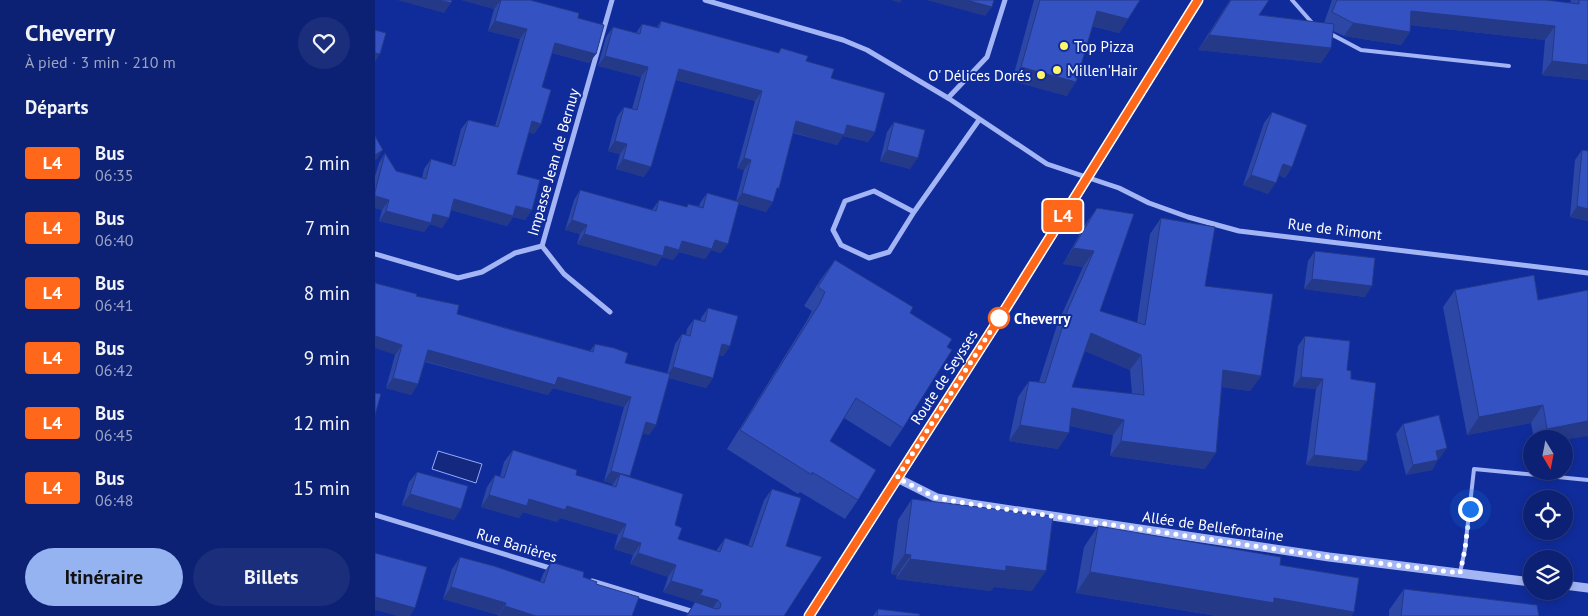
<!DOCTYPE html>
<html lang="fr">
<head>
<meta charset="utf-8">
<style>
  body { margin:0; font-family:"PT Sans",sans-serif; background:#1a2e7c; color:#f1f3f6; height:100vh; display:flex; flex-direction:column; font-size:19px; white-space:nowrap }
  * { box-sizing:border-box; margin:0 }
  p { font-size:16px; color:#9aa3c5 }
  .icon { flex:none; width:28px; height:28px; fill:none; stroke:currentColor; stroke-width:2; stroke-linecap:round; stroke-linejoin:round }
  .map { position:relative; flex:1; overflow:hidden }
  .drawer { display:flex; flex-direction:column; background:#0c2174; width:375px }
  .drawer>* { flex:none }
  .badge { padding:0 10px; border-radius:4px; font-size:18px; line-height:32px }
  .needle { width:32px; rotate:170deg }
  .buttons { position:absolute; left:1148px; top:430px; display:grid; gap:10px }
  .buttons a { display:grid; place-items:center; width:50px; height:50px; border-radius:50%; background:#0c2174; box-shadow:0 2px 8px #0003,0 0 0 1px #2c3e86; font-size:25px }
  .you { position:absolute; width:25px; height:25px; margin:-12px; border:4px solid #fff; border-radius:50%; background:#1a73e8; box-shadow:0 0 0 8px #1a73e833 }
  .map>.badge { position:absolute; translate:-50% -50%; box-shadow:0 0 0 2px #fff }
  h2 { padding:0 25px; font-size:19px; line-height:45px }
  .round { display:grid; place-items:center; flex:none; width:52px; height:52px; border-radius:26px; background:#1a2e7c }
  .head { display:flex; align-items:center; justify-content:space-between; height:85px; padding:0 25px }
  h1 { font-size:24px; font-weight:800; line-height:38px }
  .cta { display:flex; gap:10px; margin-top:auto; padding:10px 25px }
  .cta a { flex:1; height:58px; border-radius:30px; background:#95b2f1; color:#111; font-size:20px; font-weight:800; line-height:58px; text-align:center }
  .cta a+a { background:#1a2e7c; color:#f1f3f6 }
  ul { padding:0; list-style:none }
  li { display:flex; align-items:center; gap:15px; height:65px; padding:0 25px }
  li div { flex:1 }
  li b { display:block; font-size:19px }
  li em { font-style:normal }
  li .badge { min-width:55px; font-weight:700; text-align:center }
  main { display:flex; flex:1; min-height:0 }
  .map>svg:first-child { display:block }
  .water { fill:#13287e; stroke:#95abf8 }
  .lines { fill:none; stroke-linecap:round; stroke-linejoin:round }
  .service { stroke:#a3b5f5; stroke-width:4 }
  .minor { stroke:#a3b5f5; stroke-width:5 }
  .tertiary { stroke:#a3b5f5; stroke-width:9 }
  .secondary { stroke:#d3dbfd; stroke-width:10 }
  .wall { fill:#2d47a6; fill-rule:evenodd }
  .shaded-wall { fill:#243987 }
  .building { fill:#3452c1; stroke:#243987; fill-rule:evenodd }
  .line-casing { stroke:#fff; stroke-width:11 }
  .line { stroke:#ff671b; stroke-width:8 }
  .walk { stroke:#fff; stroke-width:5; stroke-dasharray:0 9 }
  .poi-dot { fill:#fff767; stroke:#102c9a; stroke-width:2 }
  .stop-dot { fill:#fff; stroke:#ff671b; stroke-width:2.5 }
  .labels { text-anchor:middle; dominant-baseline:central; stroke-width:4; stroke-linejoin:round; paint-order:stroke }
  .poi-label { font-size:15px; fill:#fff; stroke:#102c9a; text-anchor:start }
  .street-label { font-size:15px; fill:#fff; stroke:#102c9a }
  .stop-label { font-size:15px; font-weight:bold; fill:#fff; stroke:#102c9a; text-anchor:start }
</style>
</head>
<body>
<main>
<section class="drawer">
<div class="head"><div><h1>Cheverry</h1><p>À pied · 3 min · 210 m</p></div><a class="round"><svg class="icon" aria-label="heart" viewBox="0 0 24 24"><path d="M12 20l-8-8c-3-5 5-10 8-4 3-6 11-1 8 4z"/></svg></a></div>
<h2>Départs</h2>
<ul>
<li><span class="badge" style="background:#ff671b;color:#fff">L4</span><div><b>Bus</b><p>06:35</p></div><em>2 min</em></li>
<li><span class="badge" style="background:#ff671b;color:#fff">L4</span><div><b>Bus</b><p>06:40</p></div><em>7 min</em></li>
<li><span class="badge" style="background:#ff671b;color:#fff">L4</span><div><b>Bus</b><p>06:41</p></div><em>8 min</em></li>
<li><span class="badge" style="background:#ff671b;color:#fff">L4</span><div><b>Bus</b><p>06:42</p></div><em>9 min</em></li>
<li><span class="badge" style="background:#ff671b;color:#fff">L4</span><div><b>Bus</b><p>06:45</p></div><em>12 min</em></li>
<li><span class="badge" style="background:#ff671b;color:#fff">L4</span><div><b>Bus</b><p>06:48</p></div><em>15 min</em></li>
</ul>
<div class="cta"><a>Itinéraire</a><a>Billets</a></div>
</section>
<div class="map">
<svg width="1213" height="616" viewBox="0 0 1213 616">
  <rect width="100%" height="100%" fill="#102c9a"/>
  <path class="water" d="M 63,451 L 107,464 L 101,483 L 57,469 Z"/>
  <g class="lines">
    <g class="service">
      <path d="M 917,0 L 939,25"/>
      <path d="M 954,33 L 986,50 L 1134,66"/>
      <path d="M 1085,573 L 1090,549 L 1099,469 L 1213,480"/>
    </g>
    <g class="minor">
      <path d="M 330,0 L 468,40 L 492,50 L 573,98 L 672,164 L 744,188 L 774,203 L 813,217 L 864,231 L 1213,273"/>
      <path d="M 573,98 L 612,57 L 630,0"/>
      <path d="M 539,212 L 499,191 L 470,201 L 458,230 L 466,245 L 494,258 L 514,252 L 539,212 L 604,120"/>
      <path d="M 167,246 L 189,274 L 235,312"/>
      <path d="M 0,254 L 83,278 L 107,272 L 140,253 L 167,246 L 237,0"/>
      <path d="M 0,515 L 178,569"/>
      <path d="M 217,581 L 319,612"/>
    </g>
    <g class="tertiary">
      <path d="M 522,478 L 562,498 L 596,504 L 954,557 L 1156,582"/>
      <path d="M 1189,585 L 1213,588"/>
    </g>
    <path class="secondary" d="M 434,616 L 619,327 L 823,0"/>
  </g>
  <g class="wall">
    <path d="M 87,0 L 155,0 L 203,18 L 221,54 L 214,63 L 177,53 L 167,87 L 166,124 L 159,134 L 154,132 L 142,174 L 157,210 L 150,220 L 138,217 L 132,226 L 76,210 L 67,228 L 55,224 L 49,232 L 4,221 L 7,210 L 0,208 L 0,176 L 4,163 L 10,153 L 21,171 L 47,178 L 49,169 L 56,159 L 77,165 L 86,129 L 93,120 L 120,126 L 145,39 L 113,31 L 119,9 Z"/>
    <path d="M 659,0 L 765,0 L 744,33 L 717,26 L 692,96 L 637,81 Z"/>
    <path d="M 855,0 L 894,0 L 884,15 L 949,23 L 957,0 L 1171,0 L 1195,3 L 1196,0 L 1213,0 L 1213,80 L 1167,75 L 1170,40 L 1035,25 L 1035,32 L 1026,45 L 969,36 L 958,31 L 956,48 L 946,63 L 823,50 Z"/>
    <path d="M 286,21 L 403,53 L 406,48 L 431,61 L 456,78 L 500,132 L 493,142 L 468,136 L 462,145 L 418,133 L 398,202 L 391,212 L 364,204 L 346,253 L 336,250 L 330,259 L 304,252 L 298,260 L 287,257 L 281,266 L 202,244 L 205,234 L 190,230 L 199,200 L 205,190 L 277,210 L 284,200 L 311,207 L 313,204 L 324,206 L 325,203 L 332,193 L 361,201 L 369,170 L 362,168 L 380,101 L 301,80 L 269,177 L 241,169 L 245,154 L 233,151 L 242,117 L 249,107 L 257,109 L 266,77 L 223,66 L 231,37 L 238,27 L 261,33 L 267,24 L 282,27 Z"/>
    <path d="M 897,112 L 917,167 L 910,178 L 903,175 L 893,194 L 868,185 L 889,123 Z"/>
    <path d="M 519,122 L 535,169 L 505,161 L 512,132 Z"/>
    <path d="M 1207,150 L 1213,151 L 1213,221 L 1195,217 L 1200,160 Z"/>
    <path d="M 722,208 L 725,311 L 762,323 L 775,234 L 786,218 L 830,286 L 886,376 L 875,391 L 847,387 L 830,469 L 735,456 L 738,435 L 695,426 L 683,449 L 634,441 L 643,397 L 654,381 L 664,382 L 682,325 L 708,267 L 688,264 L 711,223 ZM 710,351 L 755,370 L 757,394 L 697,387 Z"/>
    <path d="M 940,251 L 990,297 L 929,289 L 933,261 Z"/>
    <path d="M 460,260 L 535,313 L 528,428 L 515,447 L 469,418 L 455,441 L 483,500 L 470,519 L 425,492 L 423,494 L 352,449 L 431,322 L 437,311 L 429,306 L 446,279 Z"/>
    <path d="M 1159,275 L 1189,439 L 1159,439 L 1156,423 L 1092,435 L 1068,307 L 1080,290 Z"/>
    <path d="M 41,296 L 82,314 L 215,351 L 220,344 L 250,363 L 292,374 L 300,344 L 307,334 L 311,335 L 312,329 L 319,319 L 326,321 L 326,318 L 333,308 L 355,346 L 348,356 L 344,355 L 338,378 L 331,388 L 294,378 L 281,425 L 274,435 L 267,433 L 254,477 L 300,525 L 303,539 L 341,551 L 350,538 L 373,546 L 389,500 L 397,489 L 411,546 L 409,616 L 311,616 L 320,602 L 288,592 L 293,577 L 255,564 L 258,555 L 239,549 L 243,535 L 185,518 L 182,522 L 148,512 L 144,518 L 106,507 L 112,487 L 120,475 L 125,477 L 129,462 L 138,450 L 201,475 L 237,486 L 238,484 L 229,481 L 249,407 L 178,388 L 173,395 L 50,362 L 43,384 L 36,395 L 11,388 L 20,355 Z"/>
    <path d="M 930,336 L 972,370 L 976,379 L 984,471 L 931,465 L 941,389 L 918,387 L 923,346 Z"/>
    <path d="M 1028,424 L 1065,458 L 1063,459 L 1057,470 L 1031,475 L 1021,434 Z"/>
    <path d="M 42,472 L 79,520 L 27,505 L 34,482 Z"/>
    <path d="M 537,499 L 657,591 L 619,587 L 616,591 L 521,579 L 522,575 L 516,574 L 523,520 Z"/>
    <path d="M 723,526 L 905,565 L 979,612 L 976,616 L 842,616 L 701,593 L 709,547 Z"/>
    <path d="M 85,557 L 165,582 L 168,574 L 176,562 L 221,584 L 257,616 L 123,616 L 123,615 L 68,599 L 77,569 Z"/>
    <path d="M 1029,589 L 1164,616 L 1014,616 L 1014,610 Z"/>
    <path d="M 503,609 L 544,616 L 498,616 Z"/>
  </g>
  <g class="shaded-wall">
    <path d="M 22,0 L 63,0 L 76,3 L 69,13 Z"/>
    <path d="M 87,0 L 126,0 L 119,9 Z"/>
    <path d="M 516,0 L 527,0 L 525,3 Z"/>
    <path d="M 551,0 L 591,0 L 617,7 L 610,16 Z"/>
    <path d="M 722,11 L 753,19 L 744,33 L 712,24 Z"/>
    <path d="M 1036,11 L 1180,26 L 1170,40 L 1026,24 Z"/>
    <path d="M 120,21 L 152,29 L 145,39 L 113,31 Z"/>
    <path d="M 978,23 L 1035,32 L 1026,45 L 969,36 Z"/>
    <path d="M 834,35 L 956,48 L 946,63 L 823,50 Z"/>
    <path d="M 180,43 L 221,54 L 214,63 L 174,52 Z"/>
    <path d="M 0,53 L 5,54 L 0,62 Z"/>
    <path d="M 230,56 L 273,67 L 266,77 L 223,66 Z"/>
    <path d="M 1177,61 L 1213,65 L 1213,80 L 1167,75 Z"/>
    <path d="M 646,67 L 701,82 L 692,96 L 637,81 Z"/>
    <path d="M 304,69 L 387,91 L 380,101 L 297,79 Z"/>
    <path d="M 157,121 L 166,124 L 159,134 L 150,131 Z"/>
    <path d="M 421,121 L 472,125 L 500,132 L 493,142 L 468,136 L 462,145 L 414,131 Z"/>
    <path d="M 240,141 L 252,144 L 245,154 L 233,151 Z"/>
    <path d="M 8,150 L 2,159 L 0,160 L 0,155 Z"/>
    <path d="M 512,150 L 543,158 L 535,169 L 505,161 Z"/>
    <path d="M 369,158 L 376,160 L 369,170 L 362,168 Z"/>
    <path d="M 248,159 L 276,167 L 269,177 L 241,169 Z"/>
    <path d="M 908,164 L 917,167 L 910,178 L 900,174 Z"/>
    <path d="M 876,175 L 901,183 L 893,194 L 868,185 Z"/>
    <path d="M 367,193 L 398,202 L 391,212 L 360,203 Z"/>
    <path d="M 0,196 L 14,200 L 7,210 L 0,208 Z"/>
    <path d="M 79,199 L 141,206 L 157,210 L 150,220 L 138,217 L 132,226 L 73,209 Z"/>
    <path d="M 1202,206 L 1213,209 L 1213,221 L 1195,217 Z"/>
    <path d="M 11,211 L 58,214 L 74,218 L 67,228 L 55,224 L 49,232 L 4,221 Z"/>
    <path d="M 197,220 L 212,225 L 205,234 L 190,230 Z"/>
    <path d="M 209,234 L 290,246 L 307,241 L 340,240 L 353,244 L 346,253 L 336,250 L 330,259 L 304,252 L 298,260 L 287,257 L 281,266 L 202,244 Z"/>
    <path d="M 698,248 L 719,251 L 708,267 L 688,264 Z"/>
    <path d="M 937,279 L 997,286 L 990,297 L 929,289 Z"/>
    <path d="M 716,333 L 766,355 L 755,370 L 705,349 Z"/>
    <path d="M 0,336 L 27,345 L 20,355 L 0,348 Z"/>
    <path d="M 347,344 L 355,346 L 348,356 L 340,354 Z"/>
    <path d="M 53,350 L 183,377 L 256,397 L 249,407 L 178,388 L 173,395 L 46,360 Z"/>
    <path d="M 298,367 L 338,378 L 331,388 L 291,377 Z"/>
    <path d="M 848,370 L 886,376 L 875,391 L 837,386 Z"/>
    <path d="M 926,377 L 948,379 L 941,389 L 918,387 Z"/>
    <path d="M 18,378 L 43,384 L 36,395 L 11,388 Z"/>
    <path d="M 1168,405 L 1156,423 L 1092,435 L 1104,417 Z"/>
    <path d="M 697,408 L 749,420 L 738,435 L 686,424 Z"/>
    <path d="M 1213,421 L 1213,436 L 1189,440 L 1189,439 L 1165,439 L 1172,429 Z"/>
    <path d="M 271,422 L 281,425 L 274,435 L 263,432 Z"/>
    <path d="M 645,425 L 694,433 L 683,449 L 634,441 Z"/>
    <path d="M 746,441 L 841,453 L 830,469 L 735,456 Z"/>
    <path d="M 1072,448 L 1065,458 L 1055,460 L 1061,451 Z"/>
    <path d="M 939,455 L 992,461 L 984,471 L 931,465 Z"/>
    <path d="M 1063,460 L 1057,470 L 1031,475 L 1038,465 Z"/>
    <path d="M 236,471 L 255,476 L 248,487 L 245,474 L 238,484 L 229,481 Z"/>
    <path d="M 35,494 L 86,509 L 79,520 L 27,505 Z"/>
    <path d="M 114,495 L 154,499 L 192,506 L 251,524 L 243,535 L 185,518 L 182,522 L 148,512 L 144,518 L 106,507 Z"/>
    <path d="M 247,537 L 266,543 L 258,555 L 239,549 Z"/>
    <path d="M 263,553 L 301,565 L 293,577 L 255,564 Z"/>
    <path d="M 530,554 L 536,555 L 522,575 L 516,574 Z"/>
    <path d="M 535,559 L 631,566 L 671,571 L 657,591 L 619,587 L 616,591 L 521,579 Z"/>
    <path d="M 715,572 L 899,598 L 979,612 L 976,616 L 842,616 L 701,593 Z"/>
    <path d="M 296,581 L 328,590 L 320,602 L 288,592 Z"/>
    <path d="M 76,587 L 131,603 L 123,615 L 68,599 Z"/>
    <path d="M 325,595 L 343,600 L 335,612 L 317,606 Z"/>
    <path d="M 0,597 L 40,608 L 35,616 L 22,616 L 0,610 Z"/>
    <path d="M 130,606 L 161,616 L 123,616 Z"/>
  </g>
  <g class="building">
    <path d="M 63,0 L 77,0 L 76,3 Z"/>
    <path d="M 126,0 L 155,0 L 204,13 L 203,18 L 229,25 L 221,54 L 180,43 L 167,87 L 176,90 L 166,124 L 157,121 L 142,174 L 165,180 L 157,210 L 141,206 L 138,216 L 79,199 L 74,218 L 58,214 L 56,223 L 11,211 L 14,200 L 0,196 L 0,192 L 10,153 L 21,171 L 51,179 L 56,159 L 80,166 L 93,120 L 123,127 L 152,29 L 120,21 Z"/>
    <path d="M 591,0 L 619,0 L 617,7 Z"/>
    <path d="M 665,0 L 765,0 L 753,19 L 722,11 L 701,82 L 646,67 Z"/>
    <path d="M 856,0 L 894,0 L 884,15 L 959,24 L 956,48 L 834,35 Z"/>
    <path d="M 962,0 L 1171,0 L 1204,4 L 1204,0 L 1213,0 L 1213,65 L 1177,61 L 1180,26 L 1036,11 L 1035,32 L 978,23 L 957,12 Z"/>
    <path d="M 286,21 L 404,53 L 406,48 L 433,56 L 431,61 L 459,69 L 456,78 L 510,93 L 500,132 L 472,125 L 469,135 L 421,121 L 404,188 L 402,188 L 398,202 L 367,193 L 376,160 L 369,158 L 387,91 L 304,69 L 276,167 L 248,159 L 252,144 L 240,141 L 249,107 L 262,110 L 273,67 L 230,56 L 238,27 L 265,34 L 267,24 L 284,28 Z"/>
    <path d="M 0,30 L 11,33 L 5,54 L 0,53 Z"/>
    <path d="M 897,112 L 932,125 L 917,167 L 908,164 L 901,183 L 876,175 Z"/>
    <path d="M 519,122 L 550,130 L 543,158 L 512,150 Z"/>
    <path d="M 0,136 L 8,150 L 0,155 Z"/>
    <path d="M 1207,150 L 1213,151 L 1213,209 L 1202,206 Z"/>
    <path d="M 205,190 L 281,211 L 284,200 L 312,207 L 313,204 L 328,208 L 332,193 L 364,202 L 353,244 L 340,240 L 337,249 L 307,241 L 304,250 L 290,246 L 288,256 L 209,234 L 212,225 L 197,220 Z"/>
    <path d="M 722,208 L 759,214 L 725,311 L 770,325 L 786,218 L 840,227 L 830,286 L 898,294 L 886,376 L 848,370 L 841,453 L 746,441 L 749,420 L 697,408 L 694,433 L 645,425 L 654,381 L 670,383 L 693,309 L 719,251 L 698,248 ZM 716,333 L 766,355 L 769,395 L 697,387 Z"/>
    <path d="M 940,251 L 1000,258 L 997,286 L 937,279 Z"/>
    <path d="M 460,260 L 538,307 L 535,313 L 577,339 L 572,347 L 577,350 L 528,428 L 481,398 L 455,441 L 501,470 L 483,500 L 437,472 L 437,475 L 365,430 L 445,303 L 450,292 L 443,287 Z"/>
    <path d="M 1159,275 L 1163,300 L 1213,290 L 1213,421 L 1172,429 L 1168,405 L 1104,417 L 1080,290 Z"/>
    <path d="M 0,283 L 42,294 L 41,296 L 84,305 L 82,314 L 137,330 L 218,352 L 220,344 L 239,348 L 253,353 L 250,363 L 295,374 L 281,425 L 271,422 L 255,476 L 236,471 L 256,397 L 183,377 L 180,385 L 53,350 L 43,384 L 18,378 L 27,345 L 0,336 Z"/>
    <path d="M 333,308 L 363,316 L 355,346 L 347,344 L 338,378 L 298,367 L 307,334 L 315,336 L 319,319 L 330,322 Z"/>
    <path d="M 930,336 L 975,341 L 972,370 L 976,371 L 976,379 L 1001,383 L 992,461 L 939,455 L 948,379 L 926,377 Z"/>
    <path d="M 0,393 L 6,394 L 0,415 Z"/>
    <path d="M 1064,415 L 1072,448 L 1061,451 L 1063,460 L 1038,465 L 1028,424 Z"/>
    <path d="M 138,450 L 202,470 L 201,475 L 241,487 L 245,474 L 308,494 L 300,525 L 307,528 L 303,539 L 345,552 L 350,538 L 377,547 L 397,489 L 426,498 L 411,546 L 447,557 L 409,616 L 312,616 L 320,602 L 341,609 L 345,608 L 346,604 L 343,600 L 325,595 L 328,590 L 296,581 L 301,565 L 263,553 L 266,543 L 247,537 L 251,524 L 192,506 L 190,510 L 154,499 L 152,506 L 114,495 L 120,475 L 129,478 Z"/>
    <path d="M 42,472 L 93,486 L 86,509 L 35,494 Z"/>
    <path d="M 537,499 L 678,516 L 671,571 L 631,566 L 631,571 L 535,559 L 536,555 L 530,554 Z"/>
    <path d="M 723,526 L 906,557 L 905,565 L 984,578 L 979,612 L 899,598 L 899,603 L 715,572 Z"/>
    <path d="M 0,553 L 52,567 L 40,608 L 0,597 Z"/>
    <path d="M 85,557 L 119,566 L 169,583 L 176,562 L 209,572 L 208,577 L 222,582 L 221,584 L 264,597 L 257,616 L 161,616 L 130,606 L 131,603 L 76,587 Z"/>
    <path d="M 1029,589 L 1162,605 L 1164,616 L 1026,616 Z"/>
    <path d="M 503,609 L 545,614 L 544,616 L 502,616 Z"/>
  </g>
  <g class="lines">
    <g class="line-casing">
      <path id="line" d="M 434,616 L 619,327 L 823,0"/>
    </g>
    <use href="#line" class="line"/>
    <path class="walk" d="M 624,318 L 629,310 L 522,478 L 562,498 L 596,504 L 954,557 L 1085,573 L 1090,549 L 1095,509"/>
  </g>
  <g class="poi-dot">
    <circle cx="689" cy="46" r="5"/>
    <circle cx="682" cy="70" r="5"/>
    <circle cx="666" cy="75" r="5"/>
  </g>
  <circle class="stop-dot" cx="624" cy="318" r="10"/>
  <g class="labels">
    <g class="poi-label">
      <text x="699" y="46">Top Pizza</text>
      <text x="692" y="70">Millen'Hair</text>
      <text x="656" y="75" text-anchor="end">O' Délices Dorés</text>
    </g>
    <g class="street-label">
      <text transform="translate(178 162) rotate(-74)">Impasse Jean de Bernuy</text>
      <text transform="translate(960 229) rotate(7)">Rue de Rimont</text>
      <text transform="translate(569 377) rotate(-57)">Route de Seysses</text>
      <text transform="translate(838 526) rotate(8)">Allée de Bellefontaine</text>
      <text transform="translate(142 545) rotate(17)">Rue Banières</text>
    </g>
    <g class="stop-label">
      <text x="639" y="318">Cheverry</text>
    </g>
  </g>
</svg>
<div class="buttons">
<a><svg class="needle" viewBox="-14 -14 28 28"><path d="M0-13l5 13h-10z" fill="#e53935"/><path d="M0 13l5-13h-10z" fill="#9aa3c5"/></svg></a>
<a><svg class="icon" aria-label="locate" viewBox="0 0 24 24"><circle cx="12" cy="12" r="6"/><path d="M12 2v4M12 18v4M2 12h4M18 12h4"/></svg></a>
<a><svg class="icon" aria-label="layers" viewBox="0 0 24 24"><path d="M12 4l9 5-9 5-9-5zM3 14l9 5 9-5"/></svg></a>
</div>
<div class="you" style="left:1095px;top:509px"></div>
<b class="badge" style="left:688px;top:216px;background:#ff671b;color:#fff">L4</b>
</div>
</main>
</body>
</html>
